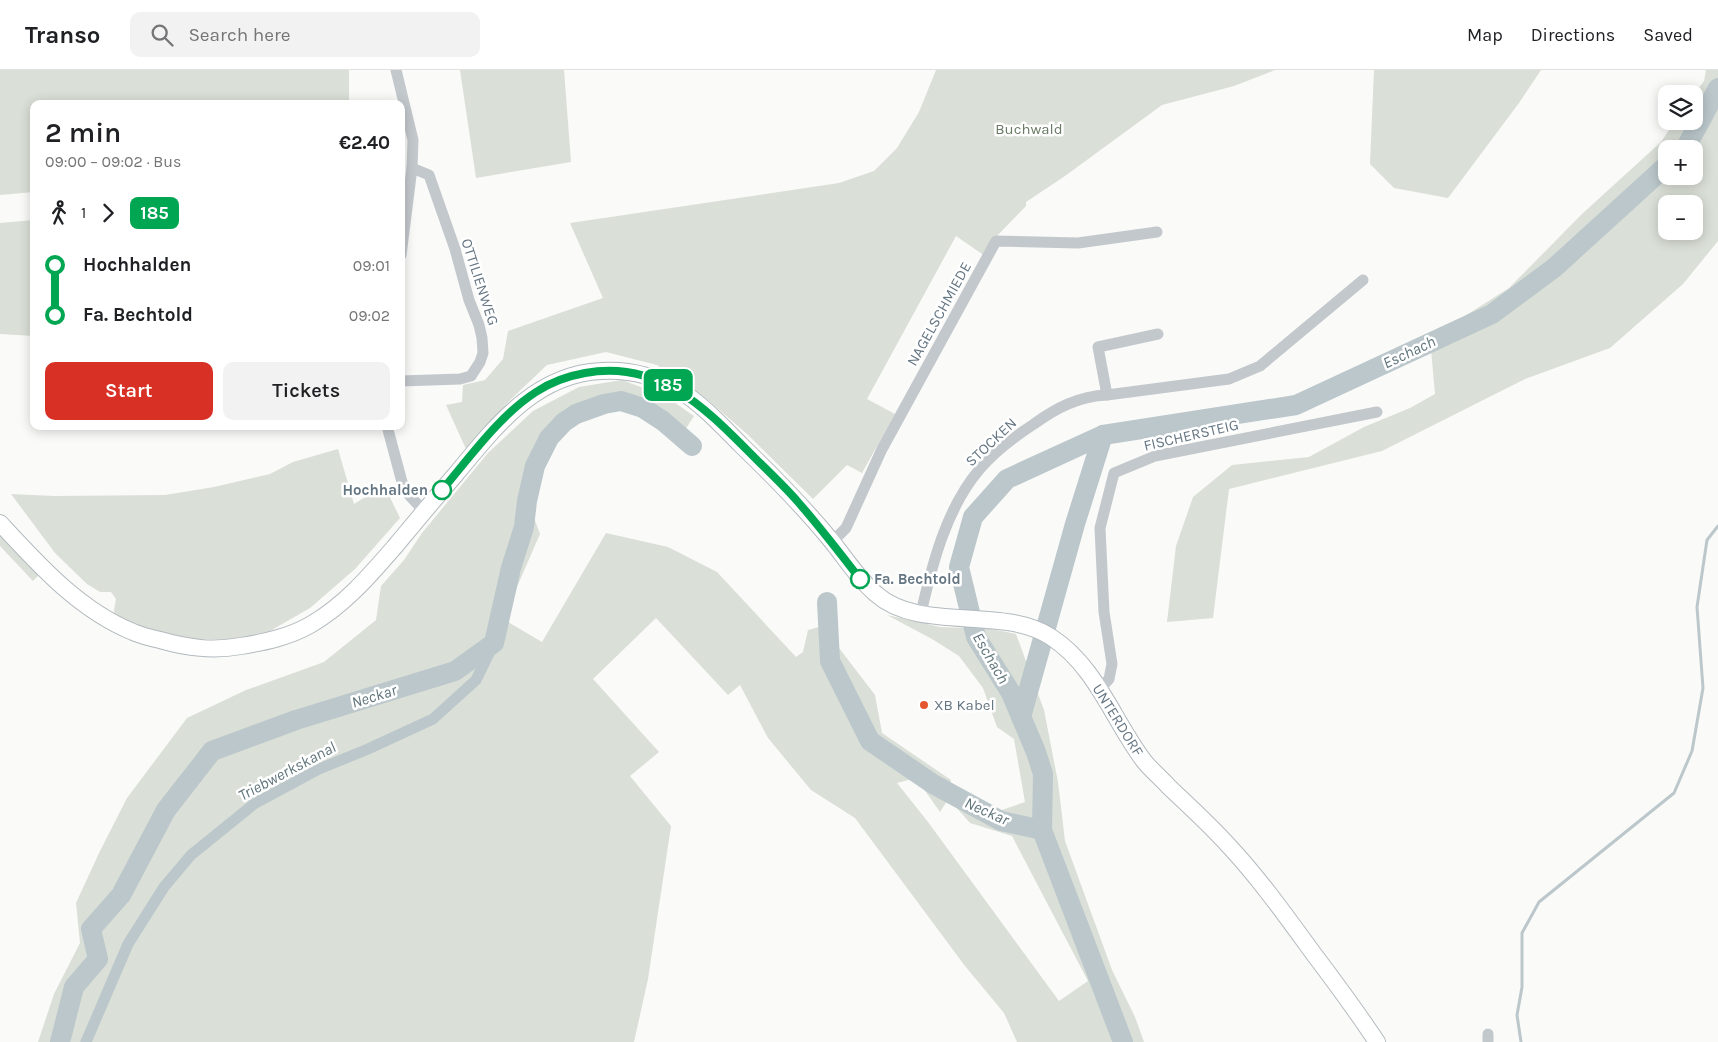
<!DOCTYPE html>
<html lang="en">
<head>
<meta charset="utf-8">
<style>
  body { margin:0; font-family:Karla,sans-serif; background:#f2f2f2; color:#202124; height:100vh; display:flex; flex-direction:column; font-size:19px; white-space:nowrap }
  * { box-sizing:border-box; margin:0 }
  p { font-size:16px; color:#757577 }
  .icon { flex:none; width:28px; height:28px; fill:none; stroke:currentColor; stroke-width:2; stroke-linecap:round; stroke-linejoin:round }
  .map { position:relative; flex:1; overflow:hidden }
  .panel { position:absolute; left:30px; top:30px; width:375px; height:330px; display:flex; flex-direction:column; background:#fff; border-radius:10px; box-shadow:0 2px 12px #0003 }
  .panel>* { flex:none }
  .badge { padding:0 10px; border-radius:8px; font-size:18px; line-height:32px }
  .fabs { position:absolute; left:1658px; top:15px; display:grid; gap:10px }
  .fabs a { display:grid; place-items:center; width:45px; height:45px; border-radius:10px; background:#fff; box-shadow:0 2px 12px #0003; font-size:25px }
  .map>.badge { position:absolute; translate:-50% -50%; box-shadow:0 0 0 2px #fff }
  .legs { display:flex; align-items:center; gap:8px; height:55px; padding:0 15px; font-size:16px }
  .legs p { margin-inline-start:auto }
  .head { display:flex; align-items:center; justify-content:space-between; height:85px; padding:0 15px }
  h1 { font-size:28px; font-weight:600; line-height:38px }
  .action { display:flex; gap:10px; margin-top:auto; padding:10px 15px }
  .action a { flex:1; height:58px; border-radius:10px; background:#d93025; color:#fff; font-size:20px; font-weight:600; line-height:58px; text-align:center }
  .action a+a { background:#f2f2f2; color:#202124 }
  ul { padding:0 15px; list-style:none }
  li { display:flex; align-items:center; gap:18px; height:50px; font-size:19px }
  li i { display:grid; place-items:center; width:8px; height:100%; margin:0 6px; background:currentColor }
  li i::after { content:''; width:12px; height:12px; margin:-6px; border:4px solid; border-radius:50%; background:#fff }
  li p { margin-inline-start:auto }
  li:first-child i { background:linear-gradient(#0000 50%,currentColor 0) }
  li:last-child i { background:linear-gradient(currentColor 50%,#0000 0) }
  header { display:flex; align-items:center; gap:30px; box-sizing:border-box; height:70px; padding:0 25px; background:#fff; border-bottom:1px solid #e0e0e0 }
  header strong { font-size:24px }
  nav { display:flex; gap:28px; margin-inline-start:auto; font-size:18px }
  .search { width:350px; height:45px; background:#f2f2f2; display:flex; align-items:center; gap:12px; box-sizing:border-box; padding:0 18px; border-radius:10px; color:#757577; font-size:19px }
  .map>svg:first-child { display:block }
  .green { fill:#dadfd7; fill-rule:evenodd }
  .lines { fill:none; stroke-linecap:round; stroke-linejoin:round }
  .stream { stroke:#bbc7cb; stroke-width:3 }
  .canal { stroke:#bbc7cb; stroke-width:11 }
  .river { stroke:#bbc7cb; stroke-width:20 }
  .secondary-casing { stroke:#b3babf; stroke-width:18 }
  .street { stroke:#c3c8cc; stroke-width:11 }
  .secondary { stroke:#fff; stroke-width:16 }
  .line-1-casing { stroke:#fff; stroke-width:11 }
  .line-1 { stroke:#00a651; stroke-width:8 }
  .stop-1-dot { fill:#fff; stroke:#00a651; stroke-width:2.5 }
  .poi-dot { fill:#e4572e; stroke:#fff; stroke-width:2 }
  .labels { text-anchor:middle; dominant-baseline:central; stroke-width:5; stroke-linejoin:round; paint-order:stroke }
  .park-label { font-size:15px; fill:#687a64; stroke:#fff }
  .street-label { font-size:15px; fill:#657683; stroke:#fff }
  .stop-label { font-size:15px; font-weight:bold; fill:#657683; stroke:#fff; text-anchor:end }
  .poi-label { font-size:15px; fill:#657683; stroke:#fff; text-anchor:start }
  .water-label { font-size:16px; font-style:italic; fill:#60757c; stroke:#fff }
</style>
</head>
<body>
<header>
<strong>Transo</strong>
<div class="search"><svg class="icon" aria-label="search" viewBox="0 0 24 24"><circle cx="10" cy="10" r="6"/><path d="M15 15l6 6"/></svg>Search here</div>
<nav><a>Map</a><a>Directions</a><a>Saved</a></nav>
</header>
<div class="map">
<svg width="1718" height="972" viewBox="0 0 1718 972">
  <rect width="100%" height="100%" fill="#fafaf8"/>
  <g class="green">
    <path d="M 0,0 L 349,0 L 349,34 L 34,34 L 34,122 L 0,125 Z"/>
    <path d="M 460,0 L 564,0 L 571,92 L 476,108 Z"/>
    <path d="M 936,0 L 1275,0 L 1234,16 L 1162,35 L 1065,106 L 1026,132 L 1026,136 L 995,168 L 985,186 L 956,166 L 867,329 L 895,344 L 862,403 L 847,395 L 813,429 L 747,364 L 708,330 L 657,295 L 606,282 L 547,295 L 506,334 L 466,379 L 446,335 L 462,332 L 463,315 L 485,310 L 503,289 L 508,261 L 603,228 L 570,153 L 839,113 L 874,101 L 897,78 L 919,42 Z"/>
    <path d="M 1374,0 L 1541,0 L 1519,33 L 1448,128 L 1394,118 L 1370,94 Z"/>
    <path d="M 1706,0 L 1718,0 L 1718,171 L 1683,214 L 1610,278 L 1525,309 L 1382,381 L 1229,419 L 1213,548 L 1167,552 L 1176,476 L 1193,427 L 1232,395 L 1309,387 L 1364,357 L 1410,338 L 1435,324 L 1430,268 L 1509,218 L 1582,144 L 1661,72 L 1675,51 L 1694,51 L 1694,25 L 1704,11 ZM 1666,79 L 1694,79 L 1694,106 L 1666,106 ZM 1666,134 L 1694,134 L 1694,161 L 1666,161 Z"/>
    <path d="M 34,150 L 34,266 L 0,264 L 0,153 Z"/>
    <path d="M 622,310 L 665,326 L 694,346 L 680,368 L 656,350 L 626,335 L 592,339 L 560,361 L 544,385 L 530,437 L 540,464 L 503,549 L 542,572 L 606,463 L 668,477 L 717,502 L 796,587 L 803,582 L 808,560 L 826,555 L 839,578 L 875,625 L 882,663 L 951,710 L 947,731 L 940,742 L 916,708 L 897,713 L 928,752 L 1059,931 L 1088,911 L 1012,766 L 970,753 L 955,736 L 962,720 L 999,741 L 1025,732 L 1014,669 L 997,657 L 983,618 L 959,586 L 932,569 L 887,545 L 940,557 L 991,559 L 1016,564 L 1044,640 L 1058,712 L 1065,771 L 1112,900 L 1135,947 L 1144,972 L 1017,972 L 1004,943 L 965,896 L 855,748 L 811,720 L 768,668 L 740,615 L 728,625 L 656,548 L 593,609 L 659,682 L 630,706 L 671,756 L 648,909 L 634,972 L 38,972 L 54,924 L 80,873 L 76,833 L 100,781 L 127,728 L 187,648 L 246,620 L 324,592 L 376,550 L 381,516 L 404,490 L 422,463 L 488,383 L 533,341 L 579,317 Z"/>
    <path d="M 338,379 L 354,434 L 384,415 L 400,448 L 355,499 L 310,538 L 270,561 L 231,569 L 195,569 L 144,560 L 115,547 L 114,540 L 116,529 L 111,522 L 100,522 L 87,514 L 55,483 L 11,424 L 54,426 L 165,425 L 214,417 L 270,404 L 293,392 Z"/>
    <path d="M 0,464 L 39,505 L 33,511 L 0,476 Z"/>
  </g>
  <g class="lines">
    <path class="stream" d="M 1521,972 L 1517,945 L 1522,917 L 1522,863 L 1539,832 L 1674,723 L 1692,681 L 1703,618 L 1697,537 L 1707,470 L 1718,456"/>
    <path class="canal" d="M 86,972 L 128,874 L 164,817 L 191,785 L 254,734 L 319,699 L 368,679 L 433,649 L 476,610 L 494,573"/>
    <g class="river">
      <path d="M 1685,79 L 1718,18"/>
      <path d="M 827,532 L 830,591 L 870,671 L 933,714 L 1001,751 L 1042,760 L 1123,972"/>
      <path d="M 1021,647 L 1075,454 L 1103,365"/>
      <path d="M 1042,760 L 1043,704 L 1036,682 L 1011,623 L 976,567 L 959,497 L 973,447 L 1007,409 L 1103,365 L 1296,335 L 1492,244 L 1554,198 L 1666,96"/>
      <path d="M 60,972 L 74,917 L 98,889 L 91,859 L 121,825 L 166,740 L 212,681 L 296,650 L 455,601 L 494,573 L 511,498 L 524,457 L 527,431 L 535,396 L 549,368 L 564,352 L 576,344 L 604,334 L 621,331 L 643,338 L 663,351 L 692,376"/>
    </g>
    <g class="secondary-casing">
      <path id="secondary" d="M 0,453 C 39,495 79,540 133,562 C 142,566 151,568 160,570 C 188,578 212,581 241,576 C 265,572 289,567 310,555 C 345,535 371,504 397,474 C 417,450 436,427 456,404 C 495,357 535,304 601,301 C 629,299 655,306 679,320 C 702,334 722,356 741,375 C 772,405 802,435 829,468 C 845,487 857,508 876,524 C 920,563 1002,535 1051,567 C 1096,596 1113,650 1144,691 C 1151,700 1161,708 1169,717 C 1189,736 1210,755 1228,775 C 1259,808 1286,846 1313,883 C 1335,912 1357,942 1377,972"/>
    </g>
    <g class="street">
      <path d="M 396,0 L 413,70 L 412,98 L 401,185"/>
      <path d="M 401,311 L 460,309 L 471,306 L 480,292 L 483,283 L 482,268 L 479,255 L 469,230 L 455,179 L 429,105 L 412,98"/>
      <path d="M 1107,325 L 1229,309 L 1260,296 L 1363,210"/>
      <path d="M 387,356 L 402,412 L 409,425 L 424,441"/>
      <path d="M 832,472 L 846,458 L 882,379 L 996,171 L 1078,173 L 1157,162"/>
      <path d="M 921,543 C 932,495 946,439 979,400 C 994,382 1014,367 1034,354 C 1056,338 1079,326 1107,325 L 1098,277 L 1158,264"/>
      <path d="M 1099,620 L 1109,609 L 1112,594 L 1104,542 L 1100,458 L 1114,403 L 1155,386 L 1377,342"/>
      <path d="M 1488,972 L 1488,964"/>
    </g>
    <use href="#secondary" class="secondary"/>
  </g>
  <g class="lines">
    <g class="line-1-casing">
      <path id="line-1" d="M 442,420 C 470,387 500,345 536,322 C 551,312 568,306 585,303 C 661,289 708,341 756,389 C 770,403 785,417 798,432 C 820,457 840,483 860,509"/>
    </g>
    <use href="#line-1" class="line-1"/>
  </g>
  <g class="stop-1-dot">
    <circle cx="442" cy="420" r="9"/>
    <circle cx="860" cy="509" r="9"/>
  </g>
  <circle class="poi-dot" cx="924" cy="635" r="5"/>
  <g class="labels">
    <g class="park-label">
      <text x="1029" y="59">Buchwald</text>
    </g>
    <g class="street-label">
      <text transform="translate(480 212) rotate(72)">OTTILIENWEG</text>
      <text transform="translate(939 244) rotate(-61)">NAGELSCHMIEDE</text>
      <text transform="translate(1191 365) rotate(-13)">FISCHERSTEIG</text>
      <text transform="translate(991 372) rotate(-43)">STOCKEN</text>
      <text transform="translate(1118 650) rotate(58)">UNTERDORF</text>
    </g>
    <g class="stop-label">
      <text x="428" y="420">Hochhalden</text>
      <text x="874" y="509" text-anchor="start">Fa. Bechtold</text>
    </g>
    <g class="poi-label">
      <text x="934" y="635">XB Kabel</text>
    </g>
    <g class="water-label">
      <text transform="translate(1409 282) rotate(-25)">Eschach</text>
      <text transform="translate(991 588) rotate(60)">Eschach</text>
      <text transform="translate(374 626) rotate(-17)">Neckar</text>
      <text transform="translate(287 701) rotate(-28)">Triebwerkskanal</text>
      <text transform="translate(987 741) rotate(24)">Neckar</text>
    </g>
  </g>
</svg>
<div class="fabs">
<a><svg class="icon" aria-label="layers" viewBox="0 0 24 24"><path d="M12 4l9 5-9 5-9-5zM3 14l9 5 9-5"/></svg></a>
<a>+</a>
<a>−</a>
</div>
<b class="badge" style="left:668px;top:315px;background:#00a651;color:#fff">185</b>
<section class="panel">
<div class="head"><div><h1>2 min</h1><p>09:00 – 09:02 · Bus</p></div><b>€2.40</b></div>
<div class="legs"><svg class="icon" aria-label="walk" viewBox="0 0 24 24"><circle cx="13" cy="4" r="2"/><path d="M13 8l-2 6 4 7M11 14l-3 7M7 12l3-4h3l4 4"/></svg>1<svg class="icon" aria-label="forward" viewBox="0 0 24 24"><path d="M9 5l7 7-7 7"/></svg><b class="badge" style="background:#00a651;color:#fff">185</b></div>
<ul>
<li><i style="color:#00a651"></i><b>Hochhalden</b><p>09:01</p></li>
<li><i style="color:#00a651"></i><b>Fa. Bechtold</b><p>09:02</p></li>
</ul>
<div class="action"><a>Start</a><a>Tickets</a></div>
</section>
</div>
</body>
</html>
